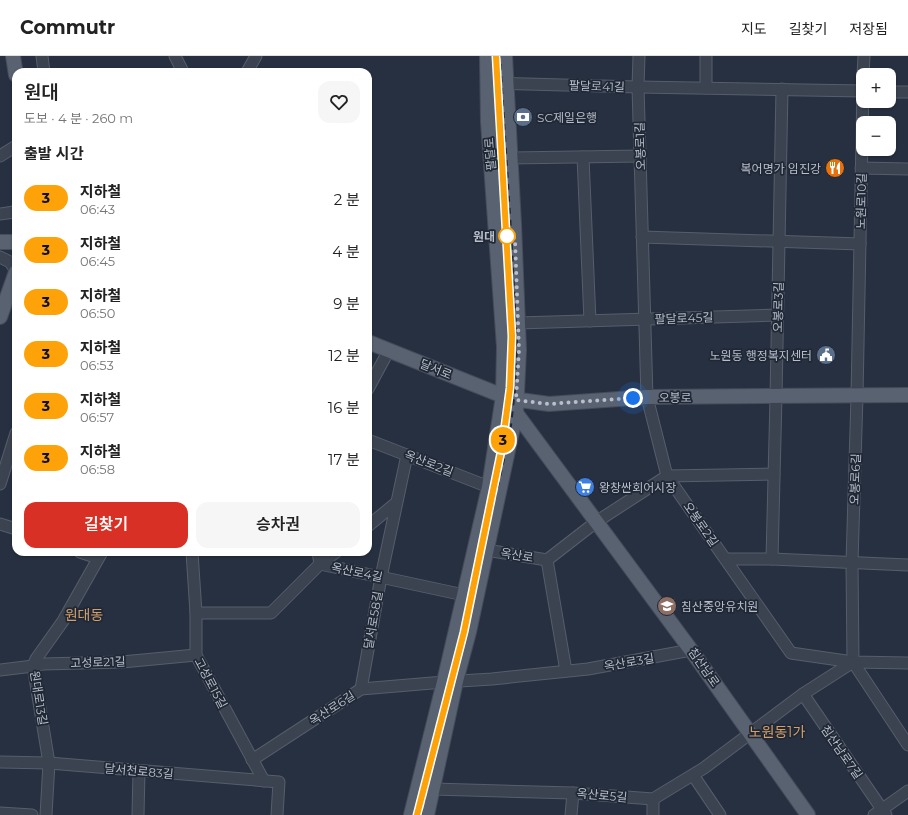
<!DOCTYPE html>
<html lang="ko">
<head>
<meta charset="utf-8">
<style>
  body { margin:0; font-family:Montserrat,"Noto Sans KR",sans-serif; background:#f6f6f6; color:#222; height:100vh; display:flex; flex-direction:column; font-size:15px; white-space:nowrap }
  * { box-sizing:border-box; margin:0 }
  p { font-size:13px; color:#767676 }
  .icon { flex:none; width:22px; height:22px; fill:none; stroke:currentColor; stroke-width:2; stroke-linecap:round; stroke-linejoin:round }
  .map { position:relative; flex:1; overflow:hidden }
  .side { position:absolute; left:12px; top:12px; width:360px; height:488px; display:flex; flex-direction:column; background:#fff; border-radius:12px; box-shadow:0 1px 3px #0004 }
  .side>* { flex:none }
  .badge { padding:0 8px; border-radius:13px; font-size:14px; line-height:26px }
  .controls { position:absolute; left:856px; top:12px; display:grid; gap:8px }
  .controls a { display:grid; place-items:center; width:40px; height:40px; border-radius:8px; background:#fff; box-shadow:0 1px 3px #0004; font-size:20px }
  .you { position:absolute; width:20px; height:20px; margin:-10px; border:3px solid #fff; border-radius:50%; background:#1a73e8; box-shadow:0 0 0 6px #1a73e833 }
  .map>.badge { position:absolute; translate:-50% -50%; box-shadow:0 0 0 2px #fff }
  h2 { padding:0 12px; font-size:15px; line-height:36px }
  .round { display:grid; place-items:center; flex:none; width:42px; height:42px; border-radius:12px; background:#f6f6f6 }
  .summary { display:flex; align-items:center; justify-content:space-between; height:68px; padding:0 12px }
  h1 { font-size:19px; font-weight:600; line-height:30px }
  .action { display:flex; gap:8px; margin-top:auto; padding:8px 12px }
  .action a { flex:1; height:46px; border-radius:12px; background:#d93025; color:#fff; font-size:16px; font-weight:600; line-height:46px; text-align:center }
  .action a+a { background:#f6f6f6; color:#222 }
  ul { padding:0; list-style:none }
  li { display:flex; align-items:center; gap:12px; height:52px; padding:0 12px }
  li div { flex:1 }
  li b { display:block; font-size:15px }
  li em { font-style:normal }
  li .badge { min-width:44px; font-weight:700; text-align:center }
  header { display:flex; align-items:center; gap:24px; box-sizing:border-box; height:56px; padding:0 20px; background:#fff; border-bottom:1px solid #e0e0e0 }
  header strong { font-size:19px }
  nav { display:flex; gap:22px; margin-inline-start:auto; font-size:14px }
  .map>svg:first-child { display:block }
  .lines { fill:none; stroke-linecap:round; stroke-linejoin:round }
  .minor-casing { stroke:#565e6b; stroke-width:13 }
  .major-casing { stroke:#454c5a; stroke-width:16 }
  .minor { stroke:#3b4351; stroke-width:11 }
  .major { stroke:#596271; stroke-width:14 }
  .rail-casing { stroke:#5d6678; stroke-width:3.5 }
  .rail { stroke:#202836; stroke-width:2; stroke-dasharray:6; stroke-linecap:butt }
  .line-casing { stroke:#fff; stroke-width:9 }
  .line { stroke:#fda208; stroke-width:6 }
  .walk { stroke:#b8becb; stroke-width:4; stroke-dasharray:0 7.2 }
  .stop-dot { fill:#fff; stroke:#fda208; stroke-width:2 }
  .labels { text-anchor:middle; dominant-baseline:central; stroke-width:3.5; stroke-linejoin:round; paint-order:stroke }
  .street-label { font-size:12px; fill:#b8becb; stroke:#202836 }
  .poi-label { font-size:12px; fill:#b8becb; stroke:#202836; text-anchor:start }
  .stop-label { font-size:12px; font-weight:bold; fill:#b8becb; stroke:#202836; text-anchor:end }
  .quarter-label { font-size:14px; fill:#d49f6a; stroke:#202836 }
</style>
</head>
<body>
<header>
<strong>Commutr</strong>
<nav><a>지도</a><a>길찾기</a><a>저장됨</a></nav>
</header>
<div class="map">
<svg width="908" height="759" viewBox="0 0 908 759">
  <rect width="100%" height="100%" fill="#273041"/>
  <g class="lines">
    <g class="minor-casing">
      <g id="minor">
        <path d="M 42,0 L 44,16"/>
        <path d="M 175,0 L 183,16"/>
        <path d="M 639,0 L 638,31 L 647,341 L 667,420 L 791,597 L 853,606 L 908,607"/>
        <path d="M 247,16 L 256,0"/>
        <path d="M 863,19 L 864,0"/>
        <path d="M 488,27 L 638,31 L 863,35"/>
        <path d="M 706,32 L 706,0"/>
        <path d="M 889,36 L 908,36"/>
        <path d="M 0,100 L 16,90"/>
        <path d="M 583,101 L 590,265"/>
        <path d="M 511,102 L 640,100"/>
        <path d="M 861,112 L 908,113"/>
        <path d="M 0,158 L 14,156 L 16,154"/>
        <path d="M 642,181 L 860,188"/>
        <path d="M 0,201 L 10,206 L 16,215"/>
        <path d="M 518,267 L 778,259"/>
        <path d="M 368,333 L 389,294"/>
        <path d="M 368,384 L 489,431"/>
        <path d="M 0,428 L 16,377"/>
        <path d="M 0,468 L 16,473"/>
        <path d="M 368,470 L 396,447"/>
        <path d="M 486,494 L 547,504"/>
        <path d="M 80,496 L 98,502"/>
        <path d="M 192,496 L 196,557 L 196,599 L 264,725"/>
        <path d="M 318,496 L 320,508"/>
        <path d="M 726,503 L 772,503 L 908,509"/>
        <path d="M 772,503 L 776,341 L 782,33"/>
        <path d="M 547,504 L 596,466 L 667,420 L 774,418"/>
        <path d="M 547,504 L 566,615"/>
        <path d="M 320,508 L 464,539"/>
        <path d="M 196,557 L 271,557 L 320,508 L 336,496"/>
        <path d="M 853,606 L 852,506 L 857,340 L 863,31"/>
        <path d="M 853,606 L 908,689"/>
        <path d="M 0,614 L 33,610 L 43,608 L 122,606 L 196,599"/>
        <path d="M 361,633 L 381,521 L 407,399"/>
        <path d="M 803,638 L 886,759"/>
        <path d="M 252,704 L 361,633 L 444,626 L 492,623 L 588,613 L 691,594"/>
        <path d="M 0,706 L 49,707 L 279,726 L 277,759"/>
        <path d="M 693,719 L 720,759"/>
        <path d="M 433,733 L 573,737 L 653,743 L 704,712 L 803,638 L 853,606"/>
        <path d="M 0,757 L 32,759"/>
        <path d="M 46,759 L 49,707 L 33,610 L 36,603 L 63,565 L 102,496"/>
        <path d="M 138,759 L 139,715"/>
        <path d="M 571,759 L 573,737"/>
        <path d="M 653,759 L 653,743"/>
        <path d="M 874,759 L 908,735"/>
      </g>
    </g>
    <g class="major-casing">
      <g id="major">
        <path d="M 13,0 L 16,19"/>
        <path d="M 0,186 L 16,186"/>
        <path d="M 0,261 L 16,216"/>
        <path d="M 368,286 L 503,340 L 520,344 L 549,348 L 647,341 L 908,339"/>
        <path d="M 513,353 L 691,594 L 808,759"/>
        <path d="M 411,759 L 444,626 L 489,431 L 503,340 L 504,291 L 488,66 L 487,0"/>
        <path d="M 427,759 L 456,625 L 469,576 L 516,357 L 519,294 L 514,168 L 505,0"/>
      </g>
    </g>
    <use href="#minor" class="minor"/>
    <use href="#major" class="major"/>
    <g class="rail-casing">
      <path id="rail" d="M 421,759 L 502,413 L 511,370 L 515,334 L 517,289 L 511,174 L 500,0"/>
    </g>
    <use href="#rail" class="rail"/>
  </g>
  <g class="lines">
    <g class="line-casing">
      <path id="line" d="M 417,759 L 464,576 L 502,391 L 510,332 L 512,280 L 496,0"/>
    </g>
    <use href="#line" class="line"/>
    <path class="walk" d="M 507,180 L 515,182 L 519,294 L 516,344 L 549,348 L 633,342"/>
  </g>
  <defs>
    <g id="bank-disc" transform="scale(1)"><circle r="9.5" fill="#5c6f8a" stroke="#202836"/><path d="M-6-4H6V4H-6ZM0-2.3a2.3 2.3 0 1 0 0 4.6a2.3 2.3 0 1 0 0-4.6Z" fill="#fff"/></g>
    <g id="restaurant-disc" transform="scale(1)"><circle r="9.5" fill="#e8710a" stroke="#202836"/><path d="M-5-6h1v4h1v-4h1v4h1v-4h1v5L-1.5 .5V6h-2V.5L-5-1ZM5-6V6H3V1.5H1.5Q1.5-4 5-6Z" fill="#fff"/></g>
    <g id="civic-disc" transform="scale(1)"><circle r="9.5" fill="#5c6f8a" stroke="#202836"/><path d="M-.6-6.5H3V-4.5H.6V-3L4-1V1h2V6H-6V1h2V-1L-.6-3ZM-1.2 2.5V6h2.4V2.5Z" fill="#fff"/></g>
    <g id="supermarket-disc" transform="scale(1)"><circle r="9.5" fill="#3f7fe0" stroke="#202836"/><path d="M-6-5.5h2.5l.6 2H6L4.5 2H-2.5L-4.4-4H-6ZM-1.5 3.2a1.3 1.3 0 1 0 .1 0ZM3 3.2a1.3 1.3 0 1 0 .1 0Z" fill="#fff"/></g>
    <g id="school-disc" transform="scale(1)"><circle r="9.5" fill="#8d6e63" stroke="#202836"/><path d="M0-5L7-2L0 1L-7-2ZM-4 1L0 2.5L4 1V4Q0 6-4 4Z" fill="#fff"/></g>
  </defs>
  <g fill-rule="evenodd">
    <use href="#bank-disc" x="523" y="61"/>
    <use href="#restaurant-disc" x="835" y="112"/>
    <use href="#civic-disc" x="826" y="299"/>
    <use href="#supermarket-disc" x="585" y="431"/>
    <use href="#school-disc" x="667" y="550"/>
  </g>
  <circle class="stop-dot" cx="507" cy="180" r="8"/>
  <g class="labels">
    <g class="street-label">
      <text transform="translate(597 30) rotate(2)">팔달로41길</text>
      <text transform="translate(640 90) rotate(-92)">오봉로1길</text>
      <text transform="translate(490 98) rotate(-94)">팔달로</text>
      <text transform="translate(861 145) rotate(-89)">노원로10길</text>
      <text transform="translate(778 251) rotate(-89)">오봉로3길</text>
      <text transform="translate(684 262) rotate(-2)">팔달로45길</text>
      <text transform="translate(436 313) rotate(22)">달서로</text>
      <text x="675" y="341">오봉로</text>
      <text transform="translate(429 407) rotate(21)">옥산로2길</text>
      <text transform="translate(855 423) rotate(-88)">오봉로6길</text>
      <text transform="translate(701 468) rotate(55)">오봉로2길</text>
      <text transform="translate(517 499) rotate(9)">옥산로</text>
      <text transform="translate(357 516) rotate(12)">옥산로4길</text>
      <text transform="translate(373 564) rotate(-80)">달서로58길</text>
      <text transform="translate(98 606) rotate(-2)">고성로21길</text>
      <text transform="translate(629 606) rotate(-10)">옥산로3길</text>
      <text transform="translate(704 611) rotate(55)">침산남로</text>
      <text transform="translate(211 627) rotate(62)">고성로15길</text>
      <text transform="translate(39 642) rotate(81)">원대로13길</text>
      <text transform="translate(332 652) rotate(-33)">옥산로6길</text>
      <text transform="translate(842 696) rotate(55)">침산남로7길</text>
      <text transform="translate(139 715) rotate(5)">달서천로83길</text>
      <text transform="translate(602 739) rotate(5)">옥산로5길</text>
    </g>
    <g class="poi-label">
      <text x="537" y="61">SC제일은행</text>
      <text x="821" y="112" text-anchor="end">복어명가 임진강</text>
      <text x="812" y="299" text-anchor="end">노원동 행정복지센터</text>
      <text x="599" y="431">왕창싼회어시장</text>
      <text x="681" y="550">침산중앙유치원</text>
    </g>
    <g class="stop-label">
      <text x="495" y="180">원대</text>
    </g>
    <g class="quarter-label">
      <text x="84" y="559">원대동</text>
      <text x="777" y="676">노원동1가</text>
    </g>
  </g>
</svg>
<div class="controls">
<a>+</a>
<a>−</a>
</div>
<div class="you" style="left:633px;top:342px"></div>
<b class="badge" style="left:503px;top:384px;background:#fda208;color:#111">3</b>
<section class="side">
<div class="summary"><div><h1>원대</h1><p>도보 · 4 분 · 260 m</p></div><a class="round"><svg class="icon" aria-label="heart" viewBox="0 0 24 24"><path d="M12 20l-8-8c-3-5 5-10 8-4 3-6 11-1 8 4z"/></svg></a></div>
<h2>출발 시간</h2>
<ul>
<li><span class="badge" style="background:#fda208;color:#111">3</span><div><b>지하철</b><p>06:43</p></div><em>2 분</em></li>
<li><span class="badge" style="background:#fda208;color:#111">3</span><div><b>지하철</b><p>06:45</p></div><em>4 분</em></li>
<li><span class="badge" style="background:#fda208;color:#111">3</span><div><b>지하철</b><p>06:50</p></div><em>9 분</em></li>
<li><span class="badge" style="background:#fda208;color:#111">3</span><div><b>지하철</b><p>06:53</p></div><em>12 분</em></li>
<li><span class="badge" style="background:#fda208;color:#111">3</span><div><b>지하철</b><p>06:57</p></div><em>16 분</em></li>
<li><span class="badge" style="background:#fda208;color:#111">3</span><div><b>지하철</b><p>06:58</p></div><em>17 분</em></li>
</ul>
<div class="action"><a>길찾기</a><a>승차권</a></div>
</section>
</div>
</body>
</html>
